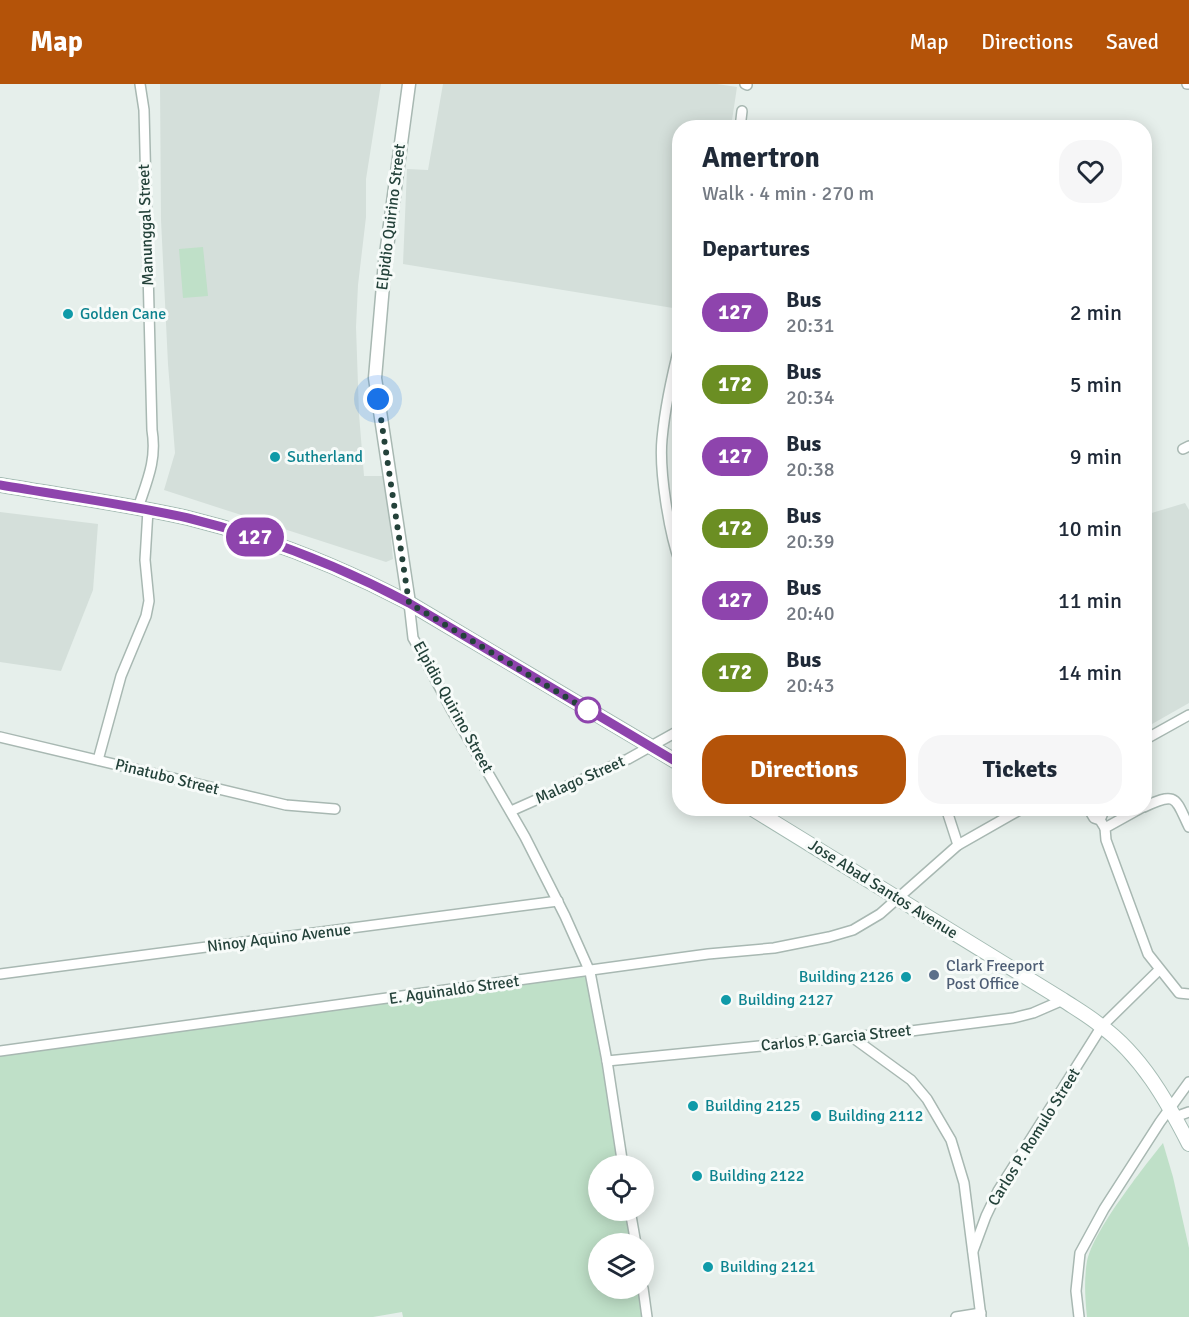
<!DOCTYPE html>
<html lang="en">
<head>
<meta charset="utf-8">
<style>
  body { margin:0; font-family:Signika,sans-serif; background:#f6f6f7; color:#1f2937; height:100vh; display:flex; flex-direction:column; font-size:22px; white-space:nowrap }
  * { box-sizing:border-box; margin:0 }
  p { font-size:20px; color:#747a83 }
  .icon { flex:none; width:33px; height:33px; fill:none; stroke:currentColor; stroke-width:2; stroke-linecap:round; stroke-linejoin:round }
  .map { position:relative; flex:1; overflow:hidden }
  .details { position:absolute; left:672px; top:36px; width:480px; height:696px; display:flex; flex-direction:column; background:#fff; border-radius:24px; box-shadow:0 3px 15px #0003 }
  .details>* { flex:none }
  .badge { padding:0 12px; border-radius:20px; font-size:21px; line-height:39px }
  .tools { position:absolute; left:588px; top:1071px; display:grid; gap:12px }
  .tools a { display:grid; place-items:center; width:66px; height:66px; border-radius:50%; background:#fff; box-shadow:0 3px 15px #0003; font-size:30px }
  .you { position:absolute; width:30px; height:30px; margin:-15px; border:4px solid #fff; border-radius:50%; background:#1a73e8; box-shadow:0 0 0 9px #1a73e833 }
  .map>.badge { position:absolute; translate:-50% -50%; box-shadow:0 0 0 3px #fff }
  h2 { padding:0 30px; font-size:22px; line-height:54px }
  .round { display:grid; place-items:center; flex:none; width:63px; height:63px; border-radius:24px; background:#f6f6f7 }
  .summary { display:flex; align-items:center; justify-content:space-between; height:102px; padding:0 30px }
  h1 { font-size:28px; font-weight:700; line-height:45px }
  .primary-button { display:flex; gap:12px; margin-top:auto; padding:12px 30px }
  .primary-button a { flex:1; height:69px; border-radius:24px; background:#b45309; color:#fff; font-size:24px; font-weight:700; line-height:69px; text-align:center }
  .primary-button a+a { background:#f6f6f7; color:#1f2937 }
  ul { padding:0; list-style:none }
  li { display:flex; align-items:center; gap:18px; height:72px; padding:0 30px }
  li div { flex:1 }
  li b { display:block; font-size:22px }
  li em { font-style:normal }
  li .badge { min-width:66px; font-weight:700; text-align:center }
  header { display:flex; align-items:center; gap:36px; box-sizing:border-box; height:84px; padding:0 30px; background:#b45309; color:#fff }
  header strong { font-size:28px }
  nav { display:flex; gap:33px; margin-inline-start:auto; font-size:21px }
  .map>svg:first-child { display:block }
  .built { fill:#d4dfda }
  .green { fill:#bfe0c8 }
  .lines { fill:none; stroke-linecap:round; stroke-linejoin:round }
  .minor-casing { stroke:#a8b8b2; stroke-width:12 }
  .tertiary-casing { stroke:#a8b8b2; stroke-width:15 }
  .secondary-casing { stroke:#a4bbb3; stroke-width:16 }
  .minor { stroke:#fff; stroke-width:9 }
  .tertiary { stroke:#fff; stroke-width:12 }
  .secondary { stroke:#fff; stroke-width:14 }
  .line-casing { stroke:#fff; stroke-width:14 }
  .line { stroke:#8e44ad; stroke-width:9 }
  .walk { stroke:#24423a; stroke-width:6; stroke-dasharray:0 10.8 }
  .culture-dot { fill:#0f9aa8; stroke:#f7fbf9; stroke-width:2 }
  .stop-dot { fill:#fff; stroke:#8e44ad; stroke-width:3 }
  .service-dot { fill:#5c6f8a; stroke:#f7fbf9; stroke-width:2 }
  .labels { text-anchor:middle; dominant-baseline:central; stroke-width:6; stroke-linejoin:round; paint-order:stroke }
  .street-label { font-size:16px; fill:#24423a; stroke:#f7fbf9 }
  .culture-label { font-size:16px; fill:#0d838f; stroke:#f7fbf9; text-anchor:start }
  .service-label { font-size:16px; fill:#4e5e75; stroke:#f7fbf9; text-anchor:start }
</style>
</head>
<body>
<header>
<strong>Map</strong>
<nav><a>Map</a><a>Directions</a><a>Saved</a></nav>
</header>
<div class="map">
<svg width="1189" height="1233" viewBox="0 0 1189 1233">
  <rect width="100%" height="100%" fill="#e6efeb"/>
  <g class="built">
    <path d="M 160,0 L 381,0 L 366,95 L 366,133 L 358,201 L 356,243 L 359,330 L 364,392 L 385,392 L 393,475 L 386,478 L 164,406 L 175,369 L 168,280 L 161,136 Z"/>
    <path d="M 443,0 L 717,0 L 737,3 L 731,43 L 680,44 L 679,225 L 403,180 L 407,85 L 428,86 Z"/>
    <path d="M 1185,419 L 1189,426 L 1189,619 L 1145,644 L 1145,431 Z"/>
    <path d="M 0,428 L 98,440 L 93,506 L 61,587 L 0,578 Z"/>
  </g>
  <g class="green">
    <path d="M 203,163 L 208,212 L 183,214 L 179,165 Z"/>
    <path d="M 589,892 L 598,959 L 619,1081 L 598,1082 L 598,1126 L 627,1127 L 632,1159 L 598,1160 L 598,1204 L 639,1205 L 643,1233 L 403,1233 L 402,1228 L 373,1233 L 0,1233 L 0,971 Z"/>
    <path d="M 1163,1059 L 1173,1093 L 1189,1164 L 1189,1233 L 1087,1233 C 1085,1215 1084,1195 1087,1177 C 1093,1147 1143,1084 1163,1059 Z"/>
  </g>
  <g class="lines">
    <g class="minor-casing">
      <g id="minor">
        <path d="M 745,0 L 747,1"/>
        <path d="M 1187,0 L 1189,0"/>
        <path d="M 740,44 L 742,27"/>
        <path d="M 680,260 C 672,291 665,323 662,355 C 659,387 669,449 680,479"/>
        <path d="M 1183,365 L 1189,362"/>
        <path d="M 138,424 C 147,397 157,376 152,346 L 144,26 L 140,0"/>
        <path d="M 409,519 L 413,554 L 417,561 L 451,625 L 525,753 L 565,832 L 590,888 L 607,977 L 623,1082"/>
        <path d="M 0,653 L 286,721 L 335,725"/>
        <path d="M 1144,656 L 1189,631"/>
        <path d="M 98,676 L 121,592 L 146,532 L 149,517 L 145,476 L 148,426"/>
        <path d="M 1144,723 C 1177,707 1175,714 1189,743"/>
        <path d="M 946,724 L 958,761"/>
        <path d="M 1088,724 L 1094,734 L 1100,736 L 1105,744"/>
        <path d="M 1141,724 L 1105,744 L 1106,756 L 1148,870 L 1179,909 L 1189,910"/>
        <path d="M 511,727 L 628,675 L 680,646"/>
        <path d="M 1100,736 L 1103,729 L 1101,724"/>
        <path d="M 0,890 L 558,817"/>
        <path d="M 852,953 L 911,996 L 927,1015 L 951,1056 L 964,1099 L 981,1233"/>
        <path d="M 0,967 L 708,870 L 774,864 L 829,853 L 853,846 L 880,830 L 958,761 L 1023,724"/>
        <path d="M 607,977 L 903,948 L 1013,934 L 1033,929 L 1063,916"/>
        <path d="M 1175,1033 L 1189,1028"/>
        <path d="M 630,1126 L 636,1160"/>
        <path d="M 973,1167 L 986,1132 L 998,1107 L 1102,942 L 1159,886"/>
        <path d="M 643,1204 L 647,1233"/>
        <path d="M 956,1233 L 981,1229"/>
        <path d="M 1079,1233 L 1076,1207 L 1080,1169 L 1104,1125 L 1160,1038 L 1189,998"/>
      </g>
    </g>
    <g class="tertiary-casing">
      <path id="tertiary" d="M 409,519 L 375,294 L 385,178 L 409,0"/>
    </g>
    <g class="secondary-casing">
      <g id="secondary">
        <path d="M 0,401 C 63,412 127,420 188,434 C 266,453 339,482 409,519 L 680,680"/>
        <path d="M 751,724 L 1063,916 C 1075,924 1089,932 1101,942 C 1141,971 1167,1017 1189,1060"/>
      </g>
    </g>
    <use href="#minor" class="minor"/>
    <use href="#tertiary" class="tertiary"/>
    <use href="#secondary" class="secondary"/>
  </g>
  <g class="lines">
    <g class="line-casing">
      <path id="line" d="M 0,401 C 63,412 126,420 188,434 C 266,453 339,482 409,519 L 680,680"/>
    </g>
    <use href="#line" class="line"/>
    <path class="walk" d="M 378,315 L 409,519 L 594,630 L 588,626"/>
  </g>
  <g class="culture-dot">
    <circle cx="68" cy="230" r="6"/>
    <circle cx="275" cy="373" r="6"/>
    <circle cx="906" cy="893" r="6"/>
    <circle cx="726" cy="916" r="6"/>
    <circle cx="693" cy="1022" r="6"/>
    <circle cx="816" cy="1032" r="6"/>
    <circle cx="697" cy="1092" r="6"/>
    <circle cx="708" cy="1183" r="6"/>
  </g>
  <circle class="stop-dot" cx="588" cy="626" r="12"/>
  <circle class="service-dot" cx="934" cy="891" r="6"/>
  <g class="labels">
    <g class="street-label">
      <text transform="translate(391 133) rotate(-83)">Elpidio Quirino Street</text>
      <text transform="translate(146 141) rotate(-92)">Manunggal Street</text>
      <text transform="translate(453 623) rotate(61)">Elpidio Quirino Street</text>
      <text transform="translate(167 693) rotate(14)">Pinatubo Street</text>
      <text transform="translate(580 696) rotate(-24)">Malago Street</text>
      <text transform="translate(883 805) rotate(32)">Jose Abad Santos Avenue</text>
      <text transform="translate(279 854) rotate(-7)">Ninoy Aquino Avenue</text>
      <text transform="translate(454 906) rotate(-8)">E. Aguinaldo Street</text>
      <text transform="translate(836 954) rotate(-6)">Carlos P. Garcia Street</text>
      <text transform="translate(1034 1053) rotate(-58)">Carlos P. Romulo Street</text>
    </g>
    <g class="culture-label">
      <text x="80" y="230">Golden Cane</text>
      <text x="287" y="373">Sutherland</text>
      <text x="894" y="893" text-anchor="end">Building 2126</text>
      <text x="738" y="916">Building 2127</text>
      <text x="705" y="1022">Building 2125</text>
      <text x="828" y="1032">Building 2112</text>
      <text x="709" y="1092">Building 2122</text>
      <text x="720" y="1183">Building 2121</text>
    </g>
    <g class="service-label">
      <text x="946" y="882">Clark Freeport<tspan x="946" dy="18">Post Office</tspan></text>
    </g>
  </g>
</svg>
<div class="tools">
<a><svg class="icon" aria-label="locate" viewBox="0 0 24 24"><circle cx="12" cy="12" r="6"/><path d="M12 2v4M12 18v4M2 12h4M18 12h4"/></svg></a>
<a><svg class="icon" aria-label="layers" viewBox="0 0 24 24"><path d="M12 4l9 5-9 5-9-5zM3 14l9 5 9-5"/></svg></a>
</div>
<div class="you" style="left:378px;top:315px"></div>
<b class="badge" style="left:255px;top:453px;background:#8e44ad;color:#fff">127</b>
<section class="details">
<div class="summary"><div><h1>Amertron</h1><p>Walk · 4 min · 270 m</p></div><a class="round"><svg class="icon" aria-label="heart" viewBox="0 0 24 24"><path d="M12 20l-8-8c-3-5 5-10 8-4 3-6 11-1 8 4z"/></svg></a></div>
<h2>Departures</h2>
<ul>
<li><span class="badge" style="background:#8e44ad;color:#fff">127</span><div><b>Bus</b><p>20:31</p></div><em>2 min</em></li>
<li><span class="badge" style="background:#6b8e23;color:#fff">172</span><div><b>Bus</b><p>20:34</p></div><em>5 min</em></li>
<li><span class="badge" style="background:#8e44ad;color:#fff">127</span><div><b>Bus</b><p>20:38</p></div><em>9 min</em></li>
<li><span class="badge" style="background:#6b8e23;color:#fff">172</span><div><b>Bus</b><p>20:39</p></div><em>10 min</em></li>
<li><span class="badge" style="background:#8e44ad;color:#fff">127</span><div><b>Bus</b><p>20:40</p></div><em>11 min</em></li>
<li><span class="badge" style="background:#6b8e23;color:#fff">172</span><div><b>Bus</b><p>20:43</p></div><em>14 min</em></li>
</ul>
<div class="primary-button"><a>Directions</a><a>Tickets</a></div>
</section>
</div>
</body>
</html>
